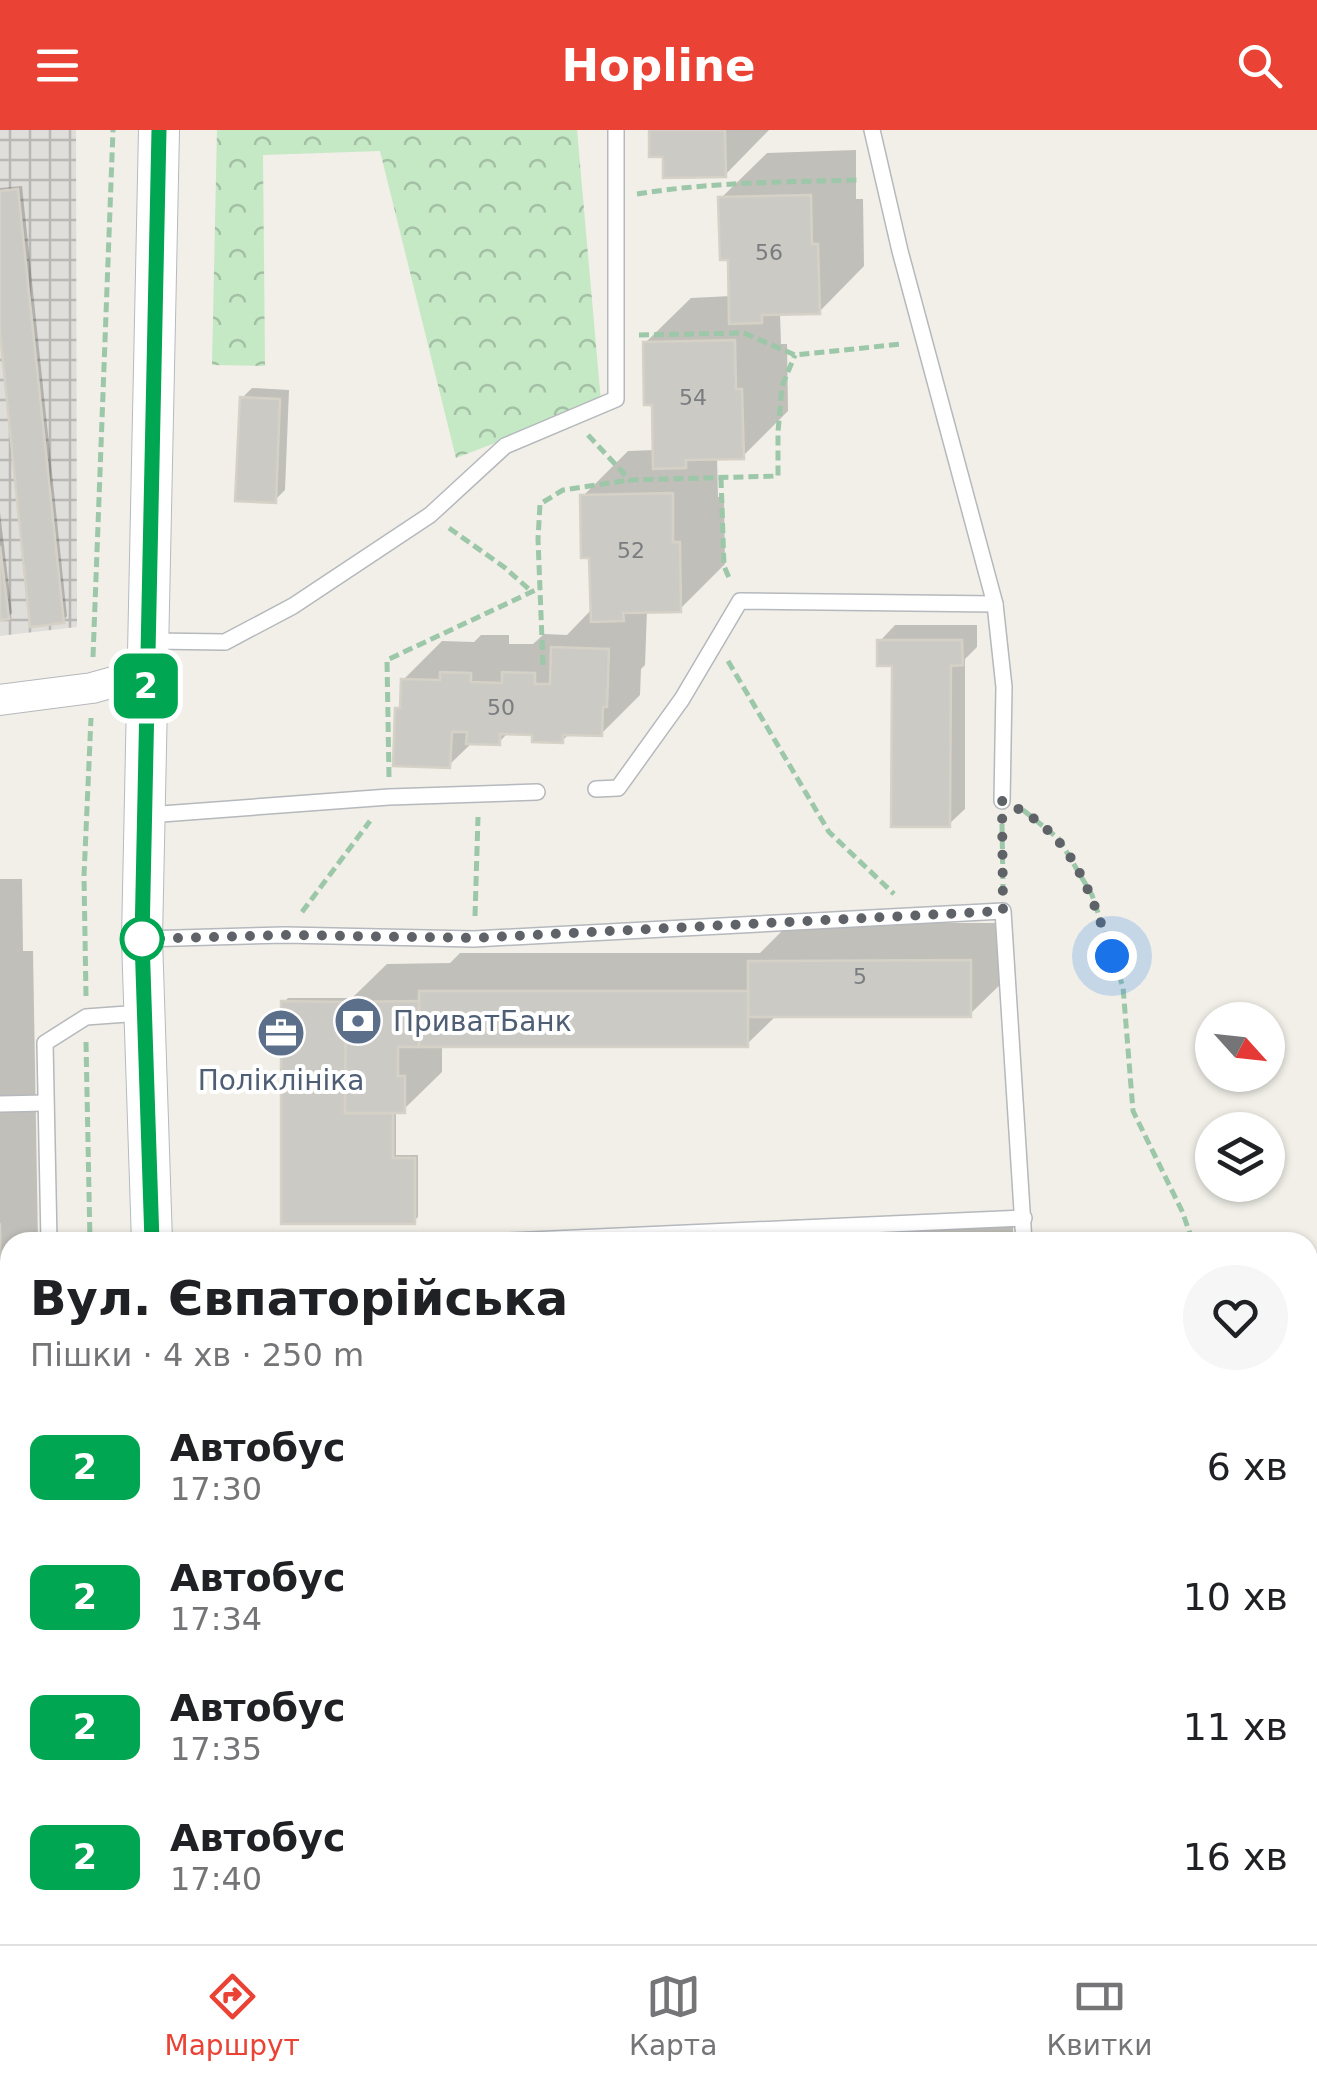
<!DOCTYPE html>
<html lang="uk">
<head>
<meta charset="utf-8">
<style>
  body { margin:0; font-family:"DejaVu Sans",sans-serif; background:#f6f6f6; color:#202124; height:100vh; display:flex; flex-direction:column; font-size:38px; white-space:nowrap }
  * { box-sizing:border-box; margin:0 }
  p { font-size:32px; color:#757577 }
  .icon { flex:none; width:55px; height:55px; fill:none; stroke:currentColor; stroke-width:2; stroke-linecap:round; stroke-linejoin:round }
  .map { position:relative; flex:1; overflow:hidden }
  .sheet { position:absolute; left:0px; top:1102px; width:1318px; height:712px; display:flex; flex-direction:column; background:#fff; border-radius:30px 30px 0 0; box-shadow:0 2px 8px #0004 }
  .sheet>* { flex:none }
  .badge { padding:0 20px; border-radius:15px; font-size:35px; line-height:65px }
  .needle { width:65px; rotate:117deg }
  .buttons { position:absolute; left:1195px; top:872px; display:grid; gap:20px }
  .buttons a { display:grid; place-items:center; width:90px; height:90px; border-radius:50%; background:#fff; box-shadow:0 2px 8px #0004; font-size:50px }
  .you { position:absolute; width:50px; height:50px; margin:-25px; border:8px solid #fff; border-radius:50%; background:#1a73e8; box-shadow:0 0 0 15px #1a73e833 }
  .map>.badge { position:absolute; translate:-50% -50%; box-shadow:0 0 0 5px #fff }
  .round { display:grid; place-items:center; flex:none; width:105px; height:105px; border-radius:52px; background:#f6f6f6 }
  .head { display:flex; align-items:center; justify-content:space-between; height:170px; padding:0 30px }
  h1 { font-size:48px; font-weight:700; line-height:75px }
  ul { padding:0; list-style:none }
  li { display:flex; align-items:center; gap:30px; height:130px; padding:0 30px }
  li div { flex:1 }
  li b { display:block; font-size:38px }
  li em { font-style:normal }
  li .badge { min-width:110px; font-weight:700; text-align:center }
  header { display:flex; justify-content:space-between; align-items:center; height:130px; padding:0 30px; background:#ea4335; color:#fff; font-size:45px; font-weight:700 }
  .dock { display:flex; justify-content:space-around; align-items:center; height:140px; border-top:2px solid #e0e0e0; background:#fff; font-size:28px; color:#757577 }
  .dock a { display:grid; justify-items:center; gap:5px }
  .dock .on { color:#ea4335 }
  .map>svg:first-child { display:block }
  .industrial { fill:url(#industrial-grid) }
  .education { fill:#e1ded6 }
  .forest { fill:url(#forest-crowns) }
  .shadow { fill:#0003 }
  .building { fill:#cccac5; stroke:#d6d1c6; stroke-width:2.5 }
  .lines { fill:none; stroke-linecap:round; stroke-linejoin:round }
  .lane-casing { stroke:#b5b8bc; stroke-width:18 }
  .street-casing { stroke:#b5b8bc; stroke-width:32 }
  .secondary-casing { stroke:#b6babf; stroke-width:42 }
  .path { stroke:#9cc7a9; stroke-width:5; stroke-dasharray:10 5; stroke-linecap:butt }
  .lane { stroke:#fff; stroke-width:15 }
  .street { stroke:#fff; stroke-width:30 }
  .secondary { stroke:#fff; stroke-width:40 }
  .line-casing { stroke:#fff; stroke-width:22 }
  .line { stroke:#00a651; stroke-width:15 }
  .walk { stroke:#5f6368; stroke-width:10; stroke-dasharray:0 18 }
  .stop-dot { fill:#fff; stroke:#00a651; stroke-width:5 }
  .labels { text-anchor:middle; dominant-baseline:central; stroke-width:8; stroke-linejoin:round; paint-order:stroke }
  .number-label { font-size:22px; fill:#7a7d7f }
  .service-label { font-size:28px; fill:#4e5e75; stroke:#fff; text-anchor:start }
</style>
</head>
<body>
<header><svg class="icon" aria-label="menu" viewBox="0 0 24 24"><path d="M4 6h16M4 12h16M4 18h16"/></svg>Hopline<svg class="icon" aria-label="search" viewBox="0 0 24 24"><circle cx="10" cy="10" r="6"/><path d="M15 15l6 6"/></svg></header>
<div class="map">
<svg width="1317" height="1814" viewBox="0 0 1317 1814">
  <defs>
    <pattern id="industrial-grid" width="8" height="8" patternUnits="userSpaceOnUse" patternTransform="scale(2.5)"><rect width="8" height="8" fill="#e0deda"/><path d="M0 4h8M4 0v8" fill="none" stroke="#b9b8b5"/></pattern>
    <pattern id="forest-crowns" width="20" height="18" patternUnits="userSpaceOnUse" patternTransform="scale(2.5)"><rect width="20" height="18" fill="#c5e8c5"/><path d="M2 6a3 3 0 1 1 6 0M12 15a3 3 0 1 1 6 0" fill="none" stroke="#a3c0a4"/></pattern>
  </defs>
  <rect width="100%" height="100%" fill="#f1efe8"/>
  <path class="industrial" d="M 0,0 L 76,0 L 77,497 L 0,506 Z"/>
  <path class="education" d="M 1317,1662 L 1317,1814 L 1052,1814 L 1053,1805 L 1308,1805 L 1308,1664 Z"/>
  <path class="forest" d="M 217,0 L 577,0 L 601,272 L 456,328 L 380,21 L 263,25 L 265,236 L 212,235 Z"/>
  <g class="shadow">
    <path d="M 651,0 L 769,0 L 725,45 L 665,25 Z"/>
    <path d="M 856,20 L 856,69 L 863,69 L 864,136 L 819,182 L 780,183 L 781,214 L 787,214 L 788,281 L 743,326 L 717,327 L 718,367 L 724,367 L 725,434 L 680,479 L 647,480 L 645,535 L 641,539 L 640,565 L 601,604 L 570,603 L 562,611 L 535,603 L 509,602 L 499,612 L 474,611 L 449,635 L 397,579 L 402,574 L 403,550 L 442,511 L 474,512 L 481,505 L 509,505 L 509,514 L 533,514 L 544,504 L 567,505 L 593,478 L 592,425 L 583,366 L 628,321 L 655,320 L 654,272 L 645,213 L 691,168 L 731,166 L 730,127 L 721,68 L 767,23 Z"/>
    <path d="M 22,56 L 67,486 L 63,491 L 0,178 L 0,58 Z"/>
    <path d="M 252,258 L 289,260 L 285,360 L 275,370 L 242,268 Z"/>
    <path d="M 0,382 L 12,483 L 8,487 L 0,488 Z"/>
    <path d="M 895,495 L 977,495 L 977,517 L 965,529 L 965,679 L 949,694 L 894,533 L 880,511 Z"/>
    <path d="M 0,749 L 22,749 L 23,821 L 33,821 L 38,1112 L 10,1112 L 10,1723 L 0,1733 Z"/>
    <path d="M 790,793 L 1009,793 L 1009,846 L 970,884 L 777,885 L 747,914 L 442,915 L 442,942 L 403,980 L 396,981 L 396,1025 L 418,1025 L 418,1087 L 414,1091 L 284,872 L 288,868 L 352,868 L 387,834 L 450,833 L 460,823 L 760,823 Z"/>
    <path d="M 794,1089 L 1013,1089 L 1013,1112 L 770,1112 Z"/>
    <path d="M 0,1743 L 10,1743 L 10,1805 L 19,1805 L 19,1814 L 0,1814 Z"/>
    <path d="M 1308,1766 L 1317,1766 L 1317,1814 L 1267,1814 L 1272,1814 L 1271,1805 L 1308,1805 Z"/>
    <rect x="311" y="1805" width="158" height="9"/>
  </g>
  <g class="building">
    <path d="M 649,0 L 725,0 L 726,47 L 663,48 L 663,27 L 649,27 Z"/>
    <path d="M 18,59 L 64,493 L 30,497 L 0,203 L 0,61 Z"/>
    <path d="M 811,65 L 812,114 L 818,114 L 820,184 L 762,185 L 762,193 L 729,194 L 728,130 L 720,130 L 718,67 Z"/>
    <path d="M 735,210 L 736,259 L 742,259 L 744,329 L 686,330 L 686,338 L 653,339 L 652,275 L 644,275 L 643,212 Z"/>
    <path d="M 240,267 L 280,269 L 276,373 L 235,371 Z"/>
    <path d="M 673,363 L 673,412 L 680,412 L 681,482 L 623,483 L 624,491 L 591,492 L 589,428 L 581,428 L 580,365 Z"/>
    <path d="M 0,416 L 9,489 L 0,490 Z"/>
    <path d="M 877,510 L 962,510 L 963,535 L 951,536 L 950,697 L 891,697 L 892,536 L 877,536 Z"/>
    <path d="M 551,517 L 609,519 L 607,577 L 603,577 L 602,606 L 563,605 L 563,613 L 532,612 L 532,605 L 500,604 L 500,615 L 466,614 L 467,602 L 452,602 L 450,638 L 393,636 L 395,578 L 400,578 L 401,549 L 440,550 L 440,542 L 471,543 L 471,552 L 502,553 L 502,542 L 535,543 L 535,554 L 550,554 Z"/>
    <path d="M 971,830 L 971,887 L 748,887 L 748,831 Z"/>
    <rect x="419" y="861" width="329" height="56"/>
    <path d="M 281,871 L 346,872 L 345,983 L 393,983 L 393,1028 L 415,1028 L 415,1094 L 281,1094 Z"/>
    <path d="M 419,871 L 419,917 L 398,917 L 398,946 L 405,946 L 405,983 L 345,983 L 346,872 Z"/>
    <path d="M 0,1093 L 4,1409 L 0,1409 Z"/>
    <path d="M 1317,1785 L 1317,1814 L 1269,1814 L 1269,1805 L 1308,1805 L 1308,1786 Z"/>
    <rect x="308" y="1805" width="63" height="9"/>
    <rect x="371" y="1805" width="53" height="9"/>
  </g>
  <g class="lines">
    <g class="lane-casing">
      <g id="lane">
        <path d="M 872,0 L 900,121 L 995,474 L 1004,557 L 1002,671"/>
        <path d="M 152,511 L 225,512 L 293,476 L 430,385 L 505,316 L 616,269 L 616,0"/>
        <path d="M 596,659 L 618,658 L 682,569 L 740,471 L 995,474"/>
        <path d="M 148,685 L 389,667 L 537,662"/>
        <path d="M 142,809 L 285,805 L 474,809 L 1003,781 L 1024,1112"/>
        <path d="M 0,974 L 45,973"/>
        <path d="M 49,1112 L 45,913 L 86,887 L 141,883"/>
        <path d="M 486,1112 L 1024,1088"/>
        <path d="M 45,1814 L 45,1805"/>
      </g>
    </g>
    <g class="street-casing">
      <path id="street" d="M 0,570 L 92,558 L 146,543"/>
    </g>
    <g class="secondary-casing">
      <g id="secondary">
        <path d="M 152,1112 L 142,809 L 159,0"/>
        <path d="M 167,1805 L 167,1814"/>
      </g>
    </g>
    <g class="path">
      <path d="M 637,64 C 711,52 785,52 860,50"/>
      <path d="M 639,205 L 744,203 L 795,225 L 902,214"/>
      <path d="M 588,305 L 630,350 L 778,346 L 778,302 L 782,256 L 795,225"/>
      <path d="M 721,348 L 724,436 L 730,450"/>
      <path d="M 449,398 L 504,437 L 531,461"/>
      <path d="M 93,527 L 113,0"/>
      <path d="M 728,531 L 829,702 L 894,764"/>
      <path d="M 543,535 L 538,409 L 540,374 L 563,360 L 630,350"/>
      <path d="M 389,647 L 387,530 L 540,458"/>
      <path d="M 1023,680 L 1059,709 L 1092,765 L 1123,857 L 1133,981 L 1182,1081 L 1193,1112"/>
      <path d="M 1002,694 L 1003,758"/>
      <path d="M 302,782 L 370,691"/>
      <path d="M 475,786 L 478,687"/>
      <path d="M 86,866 L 84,746 L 91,588"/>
      <path d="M 86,912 L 90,1112"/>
      <path d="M 1308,1589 L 1317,1598"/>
      <path d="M 1308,1749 L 1317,1747"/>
      <path d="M 100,1805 L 100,1814"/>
      <path d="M 1054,1805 L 1055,1814"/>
      <path d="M 904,1814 L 960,1805"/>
      <path d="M 1206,1814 L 1206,1805"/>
    </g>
    <use href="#lane" class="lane"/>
    <use href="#street" class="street"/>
    <use href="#secondary" class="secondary"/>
  </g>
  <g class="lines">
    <g class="line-casing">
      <path id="line" d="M 152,1112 L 142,809 L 159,0"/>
    </g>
    <use href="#line" class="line"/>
    <path class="walk" d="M 142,809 L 285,805 L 474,808 L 1003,781 L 1002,671 C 1072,700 1090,760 1112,826"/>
  </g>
  <defs>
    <g id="bank-disc" transform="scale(2.5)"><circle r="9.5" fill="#5c6f8a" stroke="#fff"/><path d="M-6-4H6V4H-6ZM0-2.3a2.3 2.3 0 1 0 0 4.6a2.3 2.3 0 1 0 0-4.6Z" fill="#fff"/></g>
    <g id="office-disc" transform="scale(2.5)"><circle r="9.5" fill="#5c6f8a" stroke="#fff"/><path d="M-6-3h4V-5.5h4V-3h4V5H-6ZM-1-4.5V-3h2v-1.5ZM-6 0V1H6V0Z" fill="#fff"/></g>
  </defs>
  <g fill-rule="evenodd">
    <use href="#bank-disc" x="358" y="891"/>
    <use href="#office-disc" x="281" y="903"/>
  </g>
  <circle class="stop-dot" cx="142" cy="809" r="20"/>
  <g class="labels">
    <g class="number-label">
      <text x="769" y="122">56</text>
      <text x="693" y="267">54</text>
      <text x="631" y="420">52</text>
      <text x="501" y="577">50</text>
      <text x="860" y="846">5</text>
    </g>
    <g class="service-label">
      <text x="393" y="891">ПриватБанк</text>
      <text x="281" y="950" text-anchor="middle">Поліклініка</text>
    </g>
  </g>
</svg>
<div class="buttons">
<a><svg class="needle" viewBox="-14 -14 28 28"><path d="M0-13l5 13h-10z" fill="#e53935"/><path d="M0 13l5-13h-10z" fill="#757577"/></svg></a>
<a><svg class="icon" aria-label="layers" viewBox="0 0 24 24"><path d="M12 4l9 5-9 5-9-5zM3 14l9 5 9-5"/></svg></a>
</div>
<div class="you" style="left:1112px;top:826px"></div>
<b class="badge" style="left:146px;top:556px;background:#00a651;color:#fff">2</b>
<section class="sheet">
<div class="head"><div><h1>Вул. Євпаторійська</h1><p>Пішки · 4 хв · 250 m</p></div><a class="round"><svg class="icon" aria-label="heart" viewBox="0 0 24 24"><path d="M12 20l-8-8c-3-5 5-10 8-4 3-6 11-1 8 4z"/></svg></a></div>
<ul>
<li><span class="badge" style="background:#00a651;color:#fff">2</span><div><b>Автобус</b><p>17:30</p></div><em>6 хв</em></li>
<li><span class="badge" style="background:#00a651;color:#fff">2</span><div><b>Автобус</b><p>17:34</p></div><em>10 хв</em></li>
<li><span class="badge" style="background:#00a651;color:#fff">2</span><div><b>Автобус</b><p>17:35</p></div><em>11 хв</em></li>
<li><span class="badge" style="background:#00a651;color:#fff">2</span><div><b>Автобус</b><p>17:40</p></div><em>16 хв</em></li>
</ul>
</section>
</div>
<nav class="dock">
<a class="on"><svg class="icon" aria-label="directions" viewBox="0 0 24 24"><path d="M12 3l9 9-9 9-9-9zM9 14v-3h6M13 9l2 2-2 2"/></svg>Маршрут</a>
<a><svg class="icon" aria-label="map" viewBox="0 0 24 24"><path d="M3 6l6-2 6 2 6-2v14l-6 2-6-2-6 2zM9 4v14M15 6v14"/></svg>Карта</a>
<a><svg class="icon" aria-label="tickets" viewBox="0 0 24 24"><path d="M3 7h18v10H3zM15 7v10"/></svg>Квитки</a>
</nav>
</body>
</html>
